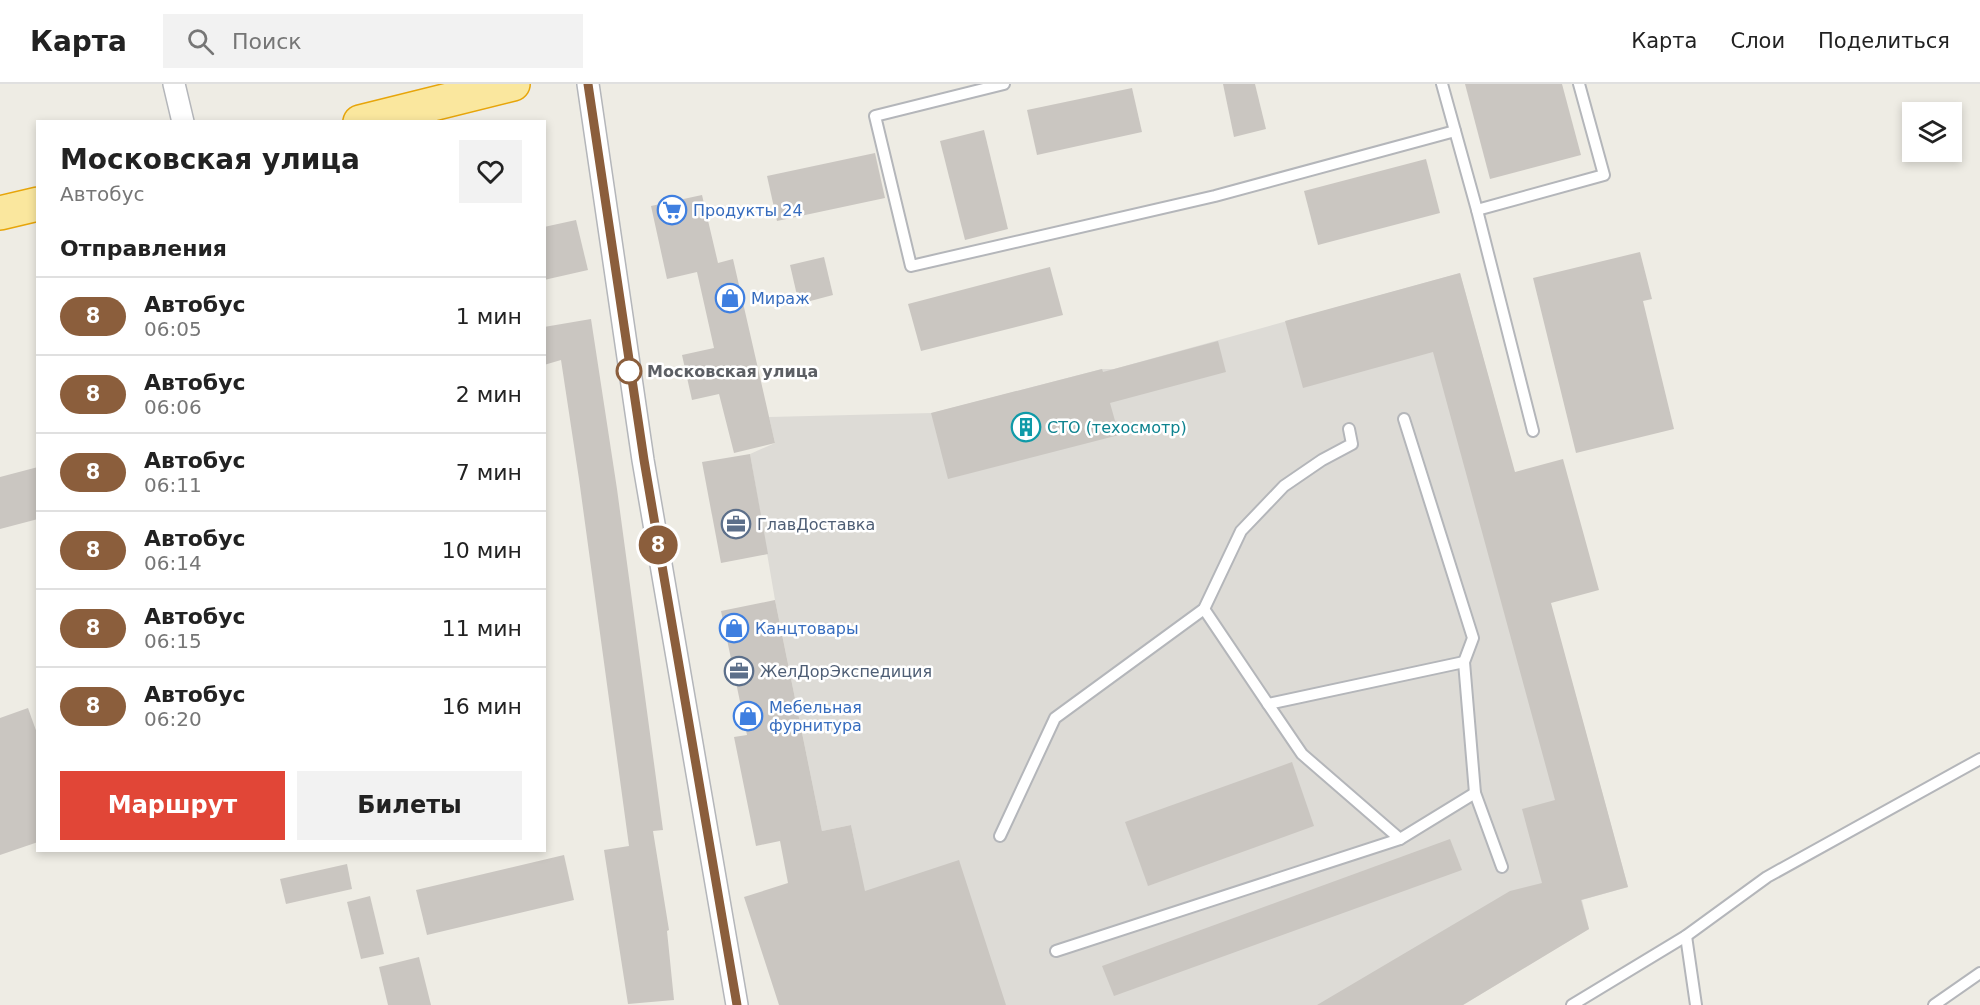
<!DOCTYPE html>
<html lang="ru">
<head>
<meta charset="utf-8">
<style>
  body { margin:0; font-family:"DejaVu Sans",sans-serif; background:#f2f2f2; color:#222; height:100vh; display:flex; flex-direction:column; font-size:22px; white-space:nowrap }
  * { box-sizing:border-box; margin:0 }
  p { font-size:20px; color:#767676 }
  .icon { flex:none; width:33px; height:33px; fill:none; stroke:currentColor; stroke-width:2; stroke-linecap:round; stroke-linejoin:round }
  .map { position:relative; flex:1; overflow:hidden }
  .panel { position:absolute; left:36px; top:36px; width:510px; height:732px; display:flex; flex-direction:column; background:#fff; border-radius:0px; box-shadow:0 3px 9px #0003 }
  .panel>* { flex:none }
  .badge { padding:0 12px; border-radius:20px; font-size:21px; line-height:39px }
  .controls { position:absolute; left:1902px; top:18px; display:grid; gap:12px }
  .controls a { display:grid; place-items:center; width:60px; height:60px; border-radius:0px; background:#fff; box-shadow:0 3px 9px #0003; font-size:30px }
  .map>.badge { position:absolute; translate:-50% -50%; box-shadow:0 0 0 3px #fff }
  h2 { padding:0 24px; font-size:22px; line-height:54px }
  .round { display:grid; place-items:center; flex:none; width:63px; height:63px; border-radius:0px; background:#f2f2f2 }
  .head { display:flex; align-items:center; justify-content:space-between; height:102px; padding:0 24px }
  h1 { font-size:28px; font-weight:700; line-height:45px }
  .action { display:flex; gap:12px; margin-top:auto; padding:12px 24px }
  .action a { flex:1; height:69px; border-radius:0px; background:#e14637; color:#fff; font-size:24px; font-weight:700; line-height:69px; text-align:center }
  .action a+a { background:#f2f2f2; color:#222 }
  ul { padding:0; list-style:none }
  li { display:flex; align-items:center; gap:18px; height:78px; padding:0 24px; border-top:2px solid #e0e0e0 }
  li div { flex:1 }
  li b { display:block; font-size:22px }
  li em { font-style:normal }
  li .badge { min-width:66px; font-weight:700; text-align:center }
  header { display:flex; align-items:center; gap:36px; box-sizing:border-box; height:84px; padding:0 30px; background:#fff; border-bottom:2px solid #e0e0e0 }
  header strong { font-size:28px }
  nav { display:flex; gap:33px; margin-inline-start:auto; font-size:21px }
  .search { width:420px; height:54px; background:#f2f2f2; display:flex; align-items:center; gap:15px; box-sizing:border-box; padding:0 21px; border-radius:0px; color:#767676; font-size:22px }
  .map>svg:first-child { display:block }
  .industrial { fill:#dddbd6 }
  .building { fill:#cac6c1 }
  .lines { fill:none; stroke-linecap:round; stroke-linejoin:round }
  .service-casing { stroke:#b4b6ba; stroke-width:14 }
  .minor-casing { stroke:#b4b6ba; stroke-width:24 }
  .trunk-casing { stroke:#e7a50a; stroke-width:36 }
  .service { stroke:#fff; stroke-width:10 }
  .minor { stroke:#fff; stroke-width:21 }
  .trunk { stroke:#fae79e; stroke-width:33 }
  .line-casing { stroke:#fff; stroke-width:14 }
  .line { stroke:#8b5e3c; stroke-width:9 }
  .stop-dot { fill:#fff; stroke:#8b5e3c; stroke-width:3 }
  .labels { text-anchor:middle; dominant-baseline:central; stroke-width:5; stroke-linejoin:round; paint-order:stroke }
  .shop-label { font-size:16px; fill:#366cbe; stroke:#fff; text-anchor:start }
  .stop-label { font-size:16px; font-weight:bold; fill:#5c5f64; stroke:#fff; text-anchor:start }
  .culture-label { font-size:16px; fill:#0d838f; stroke:#fff; text-anchor:start }
  .service-label { font-size:16px; fill:#4e5e75; stroke:#fff; text-anchor:start }
</style>
</head>
<body>
<header>
<strong>Карта</strong>
<div class="search"><svg class="icon" aria-label="search" viewBox="0 0 24 24"><circle cx="10" cy="10" r="6"/><path d="M15 15l6 6"/></svg>Поиск</div>
<nav><a>Карта</a><a>Слои</a><a>Поделиться</a></nav>
</header>
<div class="map">
<svg width="1980" height="921" viewBox="0 0 1980 921">
  <rect width="100%" height="100%" fill="#eeece4"/>
  <path class="industrial" d="M 1460,189 L 1628,803 L 1582,816 L 1589,845 L 1463,921 L 1006,921 L 838,816 L 858,775 L 851,741 L 822,747 L 775,516 L 750,370 L 775,359 L 769,333 L 932,329 L 1102,285 L 1114,285 Z"/>
  <g class="building">
    <path d="M 1223,0 L 1255,0 L 1266,45 L 1234,53 Z"/>
    <path d="M 1465,0 L 1562,0 L 1581,71 L 1490,95 Z"/>
    <path d="M 1132,4 L 1142,48 L 1037,71 L 1027,26 Z"/>
    <path d="M 984,46 L 1008,145 L 965,156 L 940,57 Z"/>
    <path d="M 875,69 L 885,114 L 777,137 L 767,92 Z"/>
    <path d="M 1426,75 L 1440,129 L 1318,161 L 1304,107 Z"/>
    <path d="M 702,111 L 718,179 L 733,175 L 775,359 L 734,369 L 719,310 L 692,316 L 682,271 L 714,264 L 697,188 L 667,195 L 651,122 Z"/>
    <path d="M 576,136 L 588,186 L 544,196 L 544,143 Z"/>
    <path d="M 1640,168 L 1652,215 L 1643,217 L 1674,345 L 1576,369 L 1533,194 Z"/>
    <path d="M 824,173 L 833,211 L 799,220 L 790,181 Z"/>
    <path d="M 1050,183 L 1063,231 L 921,267 L 908,220 Z"/>
    <path d="M 1460,189 L 1515,388 L 1563,375 L 1599,506 L 1551,519 L 1628,803 L 1581,816 L 1589,845 L 1463,921 L 1317,921 L 1510,807 L 1542,799 L 1522,725 L 1555,716 L 1433,268 L 1303,304 L 1285,237 Z"/>
    <path d="M 591,235 L 617,405 L 663,746 L 653,747 L 669,846 L 667,847 L 674,916 L 628,920 L 604,766 L 629,762 L 579,395 L 561,276 L 544,281 L 544,243 Z"/>
    <path d="M 1218,257 L 1226,288 L 1110,319 L 1119,351 L 948,395 L 931,329 L 1102,285 L 1103,288 Z"/>
    <path d="M 750,370 L 768,470 L 721,479 L 702,378 Z"/>
    <path d="M 38,383 L 38,435 L 0,445 L 0,393 Z"/>
    <path d="M 775,516 L 822,747 L 851,741 L 865,807 L 959,776 L 1006,921 L 779,921 L 744,813 L 788,799 L 780,757 L 756,762 L 734,653 L 747,651 L 721,527 Z"/>
    <path d="M 28,624 L 38,652 L 38,758 L 0,771 L 0,634 Z"/>
    <path d="M 1292,678 L 1314,742 L 1148,802 L 1125,738 Z"/>
    <path d="M 1450,755 L 1462,786 L 1114,912 L 1102,882 Z"/>
    <path d="M 564,771 L 574,816 L 427,851 L 416,806 Z"/>
    <path d="M 347,780 L 352,805 L 286,820 L 280,795 Z"/>
    <path d="M 370,812 L 384,870 L 361,875 L 347,818 Z"/>
    <path d="M 419,873 L 431,921 L 388,921 L 379,883 Z"/>
  </g>
  <g class="lines">
    <g class="service-casing">
      <g id="service">
        <path d="M 1004,0 L 875,32 L 911,182 L 1215,112 L 1455,47"/>
        <path d="M 1442,0 L 1477,126 L 1533,347"/>
        <path d="M 1477,126 L 1604,91 L 1579,0"/>
        <path d="M 1404,335 L 1473,554 L 1464,578 L 1475,709 L 1502,783"/>
        <path d="M 1204,525 L 1268,620 L 1464,578"/>
        <path d="M 1268,620 L 1302,670 L 1400,755"/>
        <path d="M 1000,752 L 1055,634 L 1204,525 L 1241,447 L 1284,402 L 1322,376 L 1352,360 L 1349,345"/>
        <path d="M 1686,852 L 1696,921"/>
        <path d="M 1056,867 L 1400,755 L 1475,709"/>
        <path d="M 1572,921 L 1686,852 L 1767,793 L 1980,675"/>
        <path d="M 1934,921 L 1980,889"/>
      </g>
    </g>
    <g class="minor-casing">
      <g id="minor">
        <path d="M 174,0 L 183,38"/>
        <path d="M 588,0 L 643,376 L 737,921"/>
      </g>
    </g>
    <g class="trunk-casing">
      <g id="trunk">
        <path d="M 360,38 L 513,0"/>
        <path d="M 0,129 L 38,120"/>
      </g>
    </g>
    <use href="#service" class="service"/>
    <use href="#minor" class="minor"/>
    <use href="#trunk" class="trunk"/>
  </g>
  <g class="lines">
    <g class="line-casing">
      <path id="line" d="M 588,0 L 644,376 L 737,921"/>
    </g>
    <use href="#line" class="line"/>
  </g>
  <defs>
    <g id="supermarket-ring" transform="scale(1.5)"><circle r="9.5" fill="#fff" stroke="#3f7fe0" stroke-width="1.5"/><path d="M-6-5.5h2.5l.6 2H6L4.5 2H-2.5L-4.4-4H-6ZM-1.5 3.2a1.3 1.3 0 1 0 .1 0ZM3 3.2a1.3 1.3 0 1 0 .1 0Z" fill="#3f7fe0"/></g>
    <g id="shop-ring" transform="scale(1.5)"><circle r="9.5" fill="#fff" stroke="#3f7fe0" stroke-width="1.5"/><path d="M-5-2.5h2.3a2.7 3.5 0 0 1 5.4 0H5L5.5 6h-11ZM-1.5-2.5h3a1.5 2.3 0 0 0-3 0Z" fill="#3f7fe0"/></g>
    <g id="building-ring" transform="scale(1.5)"><circle r="9.5" fill="#fff" stroke="#0f9aa8" stroke-width="1.5"/><path d="M-4-6H4V6H1V3H-1V6H-4ZM-2.5-4.3h1.7v1.8h-1.7ZM.8-4.3h1.7v1.8H.8ZM-2.5-1h1.7V.8h-1.7ZM.8-1h1.7V.8H.8Z" fill="#0f9aa8"/></g>
    <g id="office-ring" transform="scale(1.5)"><circle r="9.5" fill="#fff" stroke="#5c6f8a" stroke-width="1.5"/><path d="M-6-3h4V-5.5h4V-3h4V5H-6ZM-1-4.5V-3h2v-1.5ZM-6 0V1H6V0Z" fill="#5c6f8a"/></g>
  </defs>
  <g fill-rule="evenodd">
    <use href="#supermarket-ring" x="672" y="126"/>
    <use href="#shop-ring" x="730" y="214"/>
    <use href="#building-ring" x="1026" y="343"/>
    <use href="#office-ring" x="736" y="440"/>
    <use href="#shop-ring" x="734" y="544"/>
    <use href="#office-ring" x="739" y="587"/>
    <use href="#shop-ring" x="748" y="632"/>
  </g>
  <circle class="stop-dot" cx="629" cy="287" r="12"/>
  <g class="labels">
    <g class="shop-label">
      <text x="693" y="126">Продукты 24</text>
      <text x="751" y="214">Мираж</text>
      <text x="755" y="544">Канцтовары</text>
      <text x="769" y="623">Мебельная<tspan x="769" dy="18">фурнитура</tspan></text>
    </g>
    <g class="stop-label">
      <text x="647" y="287">Московская улица</text>
    </g>
    <g class="culture-label">
      <text x="1047" y="343">СТО (техосмотр)</text>
    </g>
    <g class="service-label">
      <text x="757" y="440">ГлавДоставка</text>
      <text x="760" y="587">ЖелДорЭкспедиция</text>
    </g>
  </g>
</svg>
<div class="controls">
<a><svg class="icon" aria-label="layers" viewBox="0 0 24 24"><path d="M12 4l9 5-9 5-9-5zM3 14l9 5 9-5"/></svg></a>
</div>
<b class="badge" style="left:658px;top:461px;background:#8b5e3c;color:#fff">8</b>
<section class="panel">
<div class="head"><div><h1>Московская улица</h1><p>Автобус</p></div><a class="round"><svg class="icon" aria-label="heart" viewBox="0 0 24 24"><path d="M12 20l-8-8c-3-5 5-10 8-4 3-6 11-1 8 4z"/></svg></a></div>
<h2>Отправления</h2>
<ul>
<li><span class="badge" style="background:#8b5e3c;color:#fff">8</span><div><b>Автобус</b><p>06:05</p></div><em>1 мин</em></li>
<li><span class="badge" style="background:#8b5e3c;color:#fff">8</span><div><b>Автобус</b><p>06:06</p></div><em>2 мин</em></li>
<li><span class="badge" style="background:#8b5e3c;color:#fff">8</span><div><b>Автобус</b><p>06:11</p></div><em>7 мин</em></li>
<li><span class="badge" style="background:#8b5e3c;color:#fff">8</span><div><b>Автобус</b><p>06:14</p></div><em>10 мин</em></li>
<li><span class="badge" style="background:#8b5e3c;color:#fff">8</span><div><b>Автобус</b><p>06:15</p></div><em>11 мин</em></li>
<li><span class="badge" style="background:#8b5e3c;color:#fff">8</span><div><b>Автобус</b><p>06:20</p></div><em>16 мин</em></li>
</ul>
<div class="action"><a>Маршрут</a><a>Билеты</a></div>
</section>
</div>
</body>
</html>
